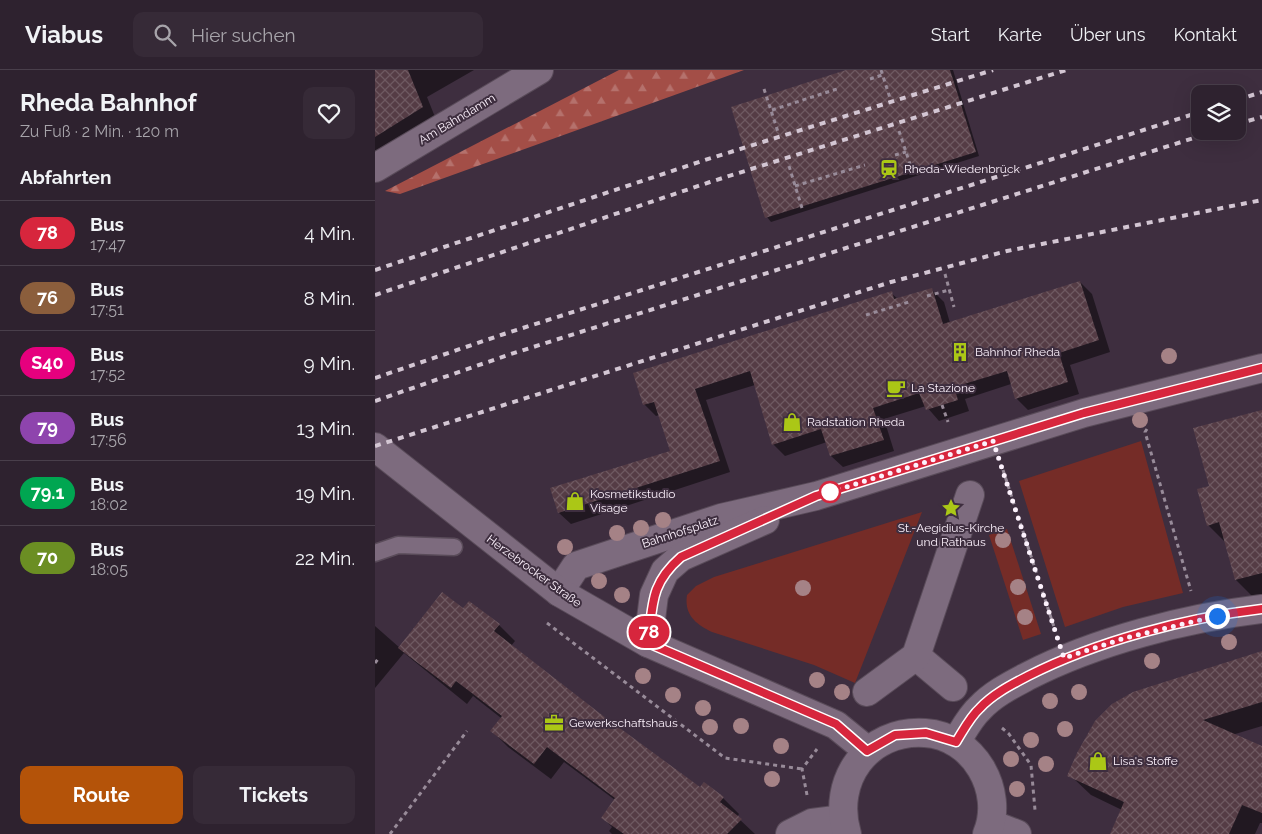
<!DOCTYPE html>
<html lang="de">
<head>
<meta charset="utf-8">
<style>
  body { margin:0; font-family:Raleway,sans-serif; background:#362a37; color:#f1f3f6; height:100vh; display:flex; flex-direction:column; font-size:19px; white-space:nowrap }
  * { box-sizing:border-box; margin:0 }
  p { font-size:16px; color:#a7a4aa }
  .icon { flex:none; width:28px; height:28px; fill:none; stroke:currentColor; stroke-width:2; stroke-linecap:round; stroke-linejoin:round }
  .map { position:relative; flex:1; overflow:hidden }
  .side { display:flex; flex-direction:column; background:#2e222f; width:375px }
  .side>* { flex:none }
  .badge { padding:0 10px; border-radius:16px; font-size:18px; line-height:32px }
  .controls { position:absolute; left:816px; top:15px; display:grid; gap:10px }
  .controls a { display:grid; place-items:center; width:55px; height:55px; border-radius:10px; background:#2e222f; box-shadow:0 5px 20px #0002,0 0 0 1px #493f4b; font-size:25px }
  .you { position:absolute; width:25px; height:25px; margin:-12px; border:4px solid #fff; border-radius:50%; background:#1a73e8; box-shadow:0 0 0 8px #1a73e833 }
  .map>.badge { position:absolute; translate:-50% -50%; box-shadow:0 0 0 2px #fff }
  h2 { padding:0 20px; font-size:19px; line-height:45px }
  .round { display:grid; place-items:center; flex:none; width:52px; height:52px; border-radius:10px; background:#362a37 }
  .overview { display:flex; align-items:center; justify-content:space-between; height:85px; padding:0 20px }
  h1 { font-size:24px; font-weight:700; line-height:38px }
  .button { display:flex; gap:10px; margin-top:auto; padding:10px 20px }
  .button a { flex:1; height:58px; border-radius:10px; background:#b45309; color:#fff; font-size:20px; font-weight:700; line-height:58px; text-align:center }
  .button a+a { background:#362a37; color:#f1f3f6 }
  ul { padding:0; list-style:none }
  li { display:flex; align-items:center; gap:15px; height:65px; padding:0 20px; border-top:1px solid #493f4b }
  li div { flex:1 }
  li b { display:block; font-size:19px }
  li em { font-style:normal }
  li .badge { min-width:55px; font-weight:700; text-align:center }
  header { display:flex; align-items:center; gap:30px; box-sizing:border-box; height:70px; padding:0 25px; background:#2e222f; border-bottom:1px solid #493f4b }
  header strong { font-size:24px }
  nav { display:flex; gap:28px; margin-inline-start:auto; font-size:18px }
  .search { width:350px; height:45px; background:#362a37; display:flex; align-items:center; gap:12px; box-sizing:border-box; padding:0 18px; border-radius:10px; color:#a7a4aa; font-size:19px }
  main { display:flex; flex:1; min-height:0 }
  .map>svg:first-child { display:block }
  .grass { fill:#752c27 }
  .forest { fill:url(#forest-firs) }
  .shadow { fill:#0007 }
  .building { fill:url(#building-cross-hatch) }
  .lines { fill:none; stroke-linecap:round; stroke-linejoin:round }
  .lane-casing { stroke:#594b59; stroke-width:19 }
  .street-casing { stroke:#594b59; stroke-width:30 }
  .secondary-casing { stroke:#594b59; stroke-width:30 }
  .path { stroke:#988b99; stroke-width:3; stroke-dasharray:4 4; stroke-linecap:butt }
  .lane { stroke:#7d6b7e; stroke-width:16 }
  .street { stroke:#7d6b7e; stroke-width:28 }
  .secondary { stroke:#7d6b7e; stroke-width:28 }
  .rail { stroke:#d3c6d3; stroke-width:4; stroke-dasharray:6 6; stroke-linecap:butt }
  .tree { fill:#a58286 }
  .line-casing { stroke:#fff; stroke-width:11 }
  .line { stroke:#d7263d; stroke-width:8 }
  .walk { stroke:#fcf1fc; stroke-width:5; stroke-dasharray:0 9 }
  .stop-dot { fill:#fff; stroke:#d7263d; stroke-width:2.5 }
  .labels { text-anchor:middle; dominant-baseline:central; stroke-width:4; stroke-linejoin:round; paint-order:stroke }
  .street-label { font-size:12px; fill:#fcf1fc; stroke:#3e2e3f }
  .poi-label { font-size:12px; fill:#fcf1fc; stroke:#3e2e3f; text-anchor:start }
</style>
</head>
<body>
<header>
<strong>Viabus</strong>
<div class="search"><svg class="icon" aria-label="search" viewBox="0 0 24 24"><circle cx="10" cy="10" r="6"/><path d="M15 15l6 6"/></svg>Hier suchen</div>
<nav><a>Start</a><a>Karte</a><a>Über uns</a><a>Kontakt</a></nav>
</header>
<main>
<section class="side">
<div class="overview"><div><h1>Rheda Bahnhof</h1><p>Zu Fuß · 2 Min. · 120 m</p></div><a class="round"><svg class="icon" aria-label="heart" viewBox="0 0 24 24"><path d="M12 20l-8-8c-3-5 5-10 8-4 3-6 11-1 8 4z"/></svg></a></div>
<h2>Abfahrten</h2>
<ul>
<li><span class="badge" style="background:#d7263d;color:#fff">78</span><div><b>Bus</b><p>17:47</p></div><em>4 Min.</em></li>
<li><span class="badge" style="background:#8b5e3c;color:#fff">76</span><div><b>Bus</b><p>17:51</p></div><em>8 Min.</em></li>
<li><span class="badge" style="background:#e6007e;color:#fff">S40</span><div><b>Bus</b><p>17:52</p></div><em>9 Min.</em></li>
<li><span class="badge" style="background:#8e44ad;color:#fff">79</span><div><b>Bus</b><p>17:56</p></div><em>13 Min.</em></li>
<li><span class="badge" style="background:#00a651;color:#fff">79.1</span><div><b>Bus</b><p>18:02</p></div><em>19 Min.</em></li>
<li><span class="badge" style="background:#6b8e23;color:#fff">70</span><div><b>Bus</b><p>18:05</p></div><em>22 Min.</em></li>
</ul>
<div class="button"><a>Route</a><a>Tickets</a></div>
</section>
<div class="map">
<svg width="887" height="764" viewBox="0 0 887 764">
  <defs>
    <pattern id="forest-firs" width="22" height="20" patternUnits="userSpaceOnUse" patternTransform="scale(1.25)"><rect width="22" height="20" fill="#a34e47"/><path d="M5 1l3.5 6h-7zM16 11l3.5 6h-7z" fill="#b5716c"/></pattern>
    <pattern id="building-cross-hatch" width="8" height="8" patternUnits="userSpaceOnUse" patternTransform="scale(1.25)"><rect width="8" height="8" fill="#553c45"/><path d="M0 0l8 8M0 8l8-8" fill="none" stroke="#6e5961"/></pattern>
  </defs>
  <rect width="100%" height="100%" fill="#3e2e3f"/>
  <g class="grass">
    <path d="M 766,371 L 808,523 L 748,537 L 690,557 L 644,411 Z"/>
    <path d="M 547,442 L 480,613 L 439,595 L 337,562 C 321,554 309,545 312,525 L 321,516 L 339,507 Z"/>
    <path d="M 632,459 L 666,564 L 648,570 L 614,465 Z"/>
  </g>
  <path class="forest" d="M 244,0 L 369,0 L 25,124 L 10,121 Z"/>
  <g class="shadow">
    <path d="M 0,0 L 99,0 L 52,27 L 62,52 L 0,91 Z"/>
    <path d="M 475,0 L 578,0 L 604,86 L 396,152 L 392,147 Z"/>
    <path d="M 705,212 L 717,224 L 735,282 L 695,295 L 704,324 L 653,340 L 641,328 L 636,314 L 590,329 L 594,341 L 564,351 L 551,336 L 509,349 L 519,381 L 468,397 L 456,386 L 452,372 L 410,386 L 398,374 L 380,315 L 331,330 L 355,402 L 196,454 L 184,443 L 296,381 L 284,345 L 281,346 L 269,334 L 516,223 L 523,229 L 557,220 L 569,232 L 575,253 Z"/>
    <path d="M 887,341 L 887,524 L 878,527 L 861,510 L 851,473 L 833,455 L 835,417 Z"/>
    <path d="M 89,540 L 124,555 L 140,571 L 136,576 L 226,646 L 325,719 L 348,728 L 364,744 L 362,747 L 380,764 L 237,764 L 234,761 L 237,757 L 227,747 L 240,730 L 189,692 L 176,709 L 133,677 L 117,661 L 126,648 L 98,626 L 92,634 L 29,583 L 0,618 L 0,556 L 25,578 Z"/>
    <path d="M 887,582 L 887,656 L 857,665 L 887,678 L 887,753 L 885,753 L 880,764 L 736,764 L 747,740 L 716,725 L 697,707 Z"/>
  </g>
  <g class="building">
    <path d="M 0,0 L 33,0 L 48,37 L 0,67 Z"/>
    <path d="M 471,0 L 575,0 L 601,82 L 390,148 L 356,37 Z"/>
    <path d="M 705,211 L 724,270 L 684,283 L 693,312 L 640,329 L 632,301 L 579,317 L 583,330 L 551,340 L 544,323 L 498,338 L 509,370 L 455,386 L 446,359 L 397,375 L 375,301 L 320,319 L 345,391 L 183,443 L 175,418 L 295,381 L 279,332 L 268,335 L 258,303 L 517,221 L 519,229 L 557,218 L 568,254 Z"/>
    <path d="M 887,340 L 887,503 L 860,510 L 844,452 L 832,456 L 822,419 L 834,416 L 818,358 Z"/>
    <path d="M 67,522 L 88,538 L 94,531 L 125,554 L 119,561 L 227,645 L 325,717 L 329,712 L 349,727 L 345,732 L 367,749 L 352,764 L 249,764 L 226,748 L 240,728 L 172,677 L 159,694 L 115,661 L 127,646 L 81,611 L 76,618 L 23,578 Z"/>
    <path d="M 887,581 L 887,632 L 828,650 L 887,676 L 887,743 L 867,735 L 854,764 L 735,764 L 749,732 L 692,706 L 702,683 L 720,651 L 737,634 L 758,622 Z"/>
  </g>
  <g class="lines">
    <g class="lane-casing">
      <path id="lane" d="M 0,483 L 23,475 L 79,477"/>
    </g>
    <g class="street-casing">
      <g id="street">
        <path d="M 0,98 L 164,0"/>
        <path d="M 184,522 L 201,496 L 346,448 L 441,426 L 709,343 L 887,298"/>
        <path d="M 273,573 L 279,525 L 290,501 L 306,487 L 390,450"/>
        <path d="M 541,586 L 578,617"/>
        <path d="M 492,622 L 541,586 L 595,425"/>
        <path d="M 581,672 C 588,661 595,647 605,638 C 618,624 636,615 653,606 C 721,571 811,548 887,539"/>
        <path d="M 415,764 L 437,753 L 468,749"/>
      </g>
    </g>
    <g class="secondary-casing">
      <g id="secondary">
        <path d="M 0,377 L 184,522 L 273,573 L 461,655 L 493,681"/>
        <path d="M 616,754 L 642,764"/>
        <path d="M 472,764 C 456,711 492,659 550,663 C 599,666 630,721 612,764"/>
      </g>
    </g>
    <g class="path">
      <path d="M 506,0 L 515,28"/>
      <path d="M 495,9 L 507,5"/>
      <path d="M 389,19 L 403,62"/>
      <path d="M 397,40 L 465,18"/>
      <path d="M 524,61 L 538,103"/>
      <path d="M 520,85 L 531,82"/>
      <path d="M 414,96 L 427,138"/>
      <path d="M 420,116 L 490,95"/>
      <path d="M 570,204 L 579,237"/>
      <path d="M 552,226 L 574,220"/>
      <path d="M 491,245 L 534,232"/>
      <path d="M 567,335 L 573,352"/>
      <path d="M 772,359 L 770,362 L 816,521"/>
      <path d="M 628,400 L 680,560"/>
      <path d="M 172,553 L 350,688 L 427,699"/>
      <path d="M 0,593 L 3,589"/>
      <path d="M 627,658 L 634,664 L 656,695 L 660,740"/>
      <path d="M 432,725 L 427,699 L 442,679"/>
      <path d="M 15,764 L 92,661"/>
    </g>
    <use href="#lane" class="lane"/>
    <use href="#street" class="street"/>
    <use href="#secondary" class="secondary"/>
    <g class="rail">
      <path d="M 862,30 L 887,22"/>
      <path d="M 862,54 L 887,47"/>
      <path d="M 0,200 L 330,90 L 618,0"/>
      <path d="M 0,225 L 335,112 L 691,0"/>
      <path d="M 0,308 L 129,264 L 825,42"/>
      <path d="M 0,331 L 136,284 L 841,61"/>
      <path d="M 0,376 L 516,212 L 632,181 L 887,130"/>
    </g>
  </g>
  <g class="tree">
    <circle cx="794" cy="286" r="8"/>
    <circle cx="765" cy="350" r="8"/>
    <circle cx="288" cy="450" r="8"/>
    <circle cx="266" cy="458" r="8"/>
    <circle cx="242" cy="463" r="8"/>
    <circle cx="628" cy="470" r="8"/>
    <circle cx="190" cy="477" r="8"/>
    <circle cx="224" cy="511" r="8"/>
    <circle cx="643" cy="517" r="8"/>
    <circle cx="428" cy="518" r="8"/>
    <circle cx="247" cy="525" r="8"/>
    <circle cx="650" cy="547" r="8"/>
    <circle cx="854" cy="572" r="8"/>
    <circle cx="777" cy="591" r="8"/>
    <circle cx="268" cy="606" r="8"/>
    <circle cx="442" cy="610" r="8"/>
    <circle cx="467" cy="622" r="8"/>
    <circle cx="704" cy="622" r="8"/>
    <circle cx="298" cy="625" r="8"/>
    <circle cx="675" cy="631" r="8"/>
    <circle cx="328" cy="638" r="8"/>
    <circle cx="366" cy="656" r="8"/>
    <circle cx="335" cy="657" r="8"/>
    <circle cx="690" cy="659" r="8"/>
    <circle cx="656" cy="670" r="8"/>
    <circle cx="406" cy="676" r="8"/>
    <circle cx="636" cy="689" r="8"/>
    <circle cx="671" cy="694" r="8"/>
    <circle cx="397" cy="709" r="8"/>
    <circle cx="642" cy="719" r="8"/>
  </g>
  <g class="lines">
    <g class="line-casing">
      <path id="line" d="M 887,298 L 709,343 L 441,426 L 306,487 C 275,514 278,534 273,573 L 461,654 L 492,681 L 520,665 L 551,663 L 581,672 C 588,661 595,647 605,638 C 618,624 636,615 653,606 C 722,571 810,548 887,539"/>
    </g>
    <use href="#line" class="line"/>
    <path class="walk" d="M 455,422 L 618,371 L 689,588 L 750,568 L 842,546"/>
  </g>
  <defs>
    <g id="station-bare" transform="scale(1.5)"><path d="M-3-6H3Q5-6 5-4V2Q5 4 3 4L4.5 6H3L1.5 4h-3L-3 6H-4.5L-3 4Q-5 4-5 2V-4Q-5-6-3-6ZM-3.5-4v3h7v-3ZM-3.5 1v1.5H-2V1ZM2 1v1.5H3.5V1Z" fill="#abc716" stroke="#3e2e3f" stroke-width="2.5" paint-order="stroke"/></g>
    <g id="building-bare" transform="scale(1.5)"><path d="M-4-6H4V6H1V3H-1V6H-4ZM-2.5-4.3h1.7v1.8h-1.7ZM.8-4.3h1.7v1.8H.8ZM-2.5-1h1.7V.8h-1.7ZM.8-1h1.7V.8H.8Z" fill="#abc716" stroke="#3e2e3f" stroke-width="2.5" paint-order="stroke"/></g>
    <g id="cafe-bare" transform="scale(1.5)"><path d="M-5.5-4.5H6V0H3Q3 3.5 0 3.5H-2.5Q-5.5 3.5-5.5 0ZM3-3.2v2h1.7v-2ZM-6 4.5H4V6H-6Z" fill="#abc716" stroke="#3e2e3f" stroke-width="2.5" paint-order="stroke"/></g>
    <g id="shop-bare" transform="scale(1.5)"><path d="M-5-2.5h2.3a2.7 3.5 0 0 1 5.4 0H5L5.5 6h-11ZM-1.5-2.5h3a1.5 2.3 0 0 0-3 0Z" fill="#abc716" stroke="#3e2e3f" stroke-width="2.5" paint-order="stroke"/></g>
    <g id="sight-bare" transform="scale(1.5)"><path d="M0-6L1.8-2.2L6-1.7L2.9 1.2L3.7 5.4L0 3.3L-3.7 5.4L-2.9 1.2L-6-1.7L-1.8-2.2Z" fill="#abc716" stroke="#3e2e3f" stroke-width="2.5" paint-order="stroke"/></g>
    <g id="office-bare" transform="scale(1.5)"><path d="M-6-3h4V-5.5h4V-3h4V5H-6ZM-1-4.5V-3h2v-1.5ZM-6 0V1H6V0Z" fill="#abc716" stroke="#3e2e3f" stroke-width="2.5" paint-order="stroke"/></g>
  </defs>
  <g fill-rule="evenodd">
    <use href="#station-bare" x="514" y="99"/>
    <use href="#building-bare" x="585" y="282"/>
    <use href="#cafe-bare" x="521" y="318"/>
    <use href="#shop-bare" x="417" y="352"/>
    <use href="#shop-bare" x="200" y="431"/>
    <use href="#sight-bare" x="576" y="438"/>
    <use href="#office-bare" x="179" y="653"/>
    <use href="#shop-bare" x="723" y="691"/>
  </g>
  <circle class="stop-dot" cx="455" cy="422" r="10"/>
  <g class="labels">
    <g class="street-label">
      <text transform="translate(82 49) rotate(-31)">Am Bahndamm</text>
      <text transform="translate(305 462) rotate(-18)">Bahnhofsplatz</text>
      <text transform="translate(159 501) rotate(36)">Herzebrocker Straße</text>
    </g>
    <g class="poi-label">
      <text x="529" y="99">Rheda-Wiedenbrück</text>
      <text x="600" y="282">Bahnhof Rheda</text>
      <text x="536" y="318">La Stazione</text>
      <text x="432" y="352">Radstation Rheda</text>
      <text x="215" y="424">Kosmetikstudio<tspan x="215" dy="14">Visage</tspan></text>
      <text x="576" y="458" text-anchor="middle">St.-Aegidius-Kirche<tspan x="576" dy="14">und Rathaus</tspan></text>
      <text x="194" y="653">Gewerkschaftshaus</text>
      <text x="738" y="691">Lisa's Stoffe</text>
    </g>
  </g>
</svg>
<div class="controls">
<a><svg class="icon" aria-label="layers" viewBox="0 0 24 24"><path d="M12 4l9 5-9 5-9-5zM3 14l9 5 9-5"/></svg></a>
</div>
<div class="you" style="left:842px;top:546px"></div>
<b class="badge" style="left:274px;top:562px;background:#d7263d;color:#fff">78</b>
</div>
</main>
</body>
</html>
